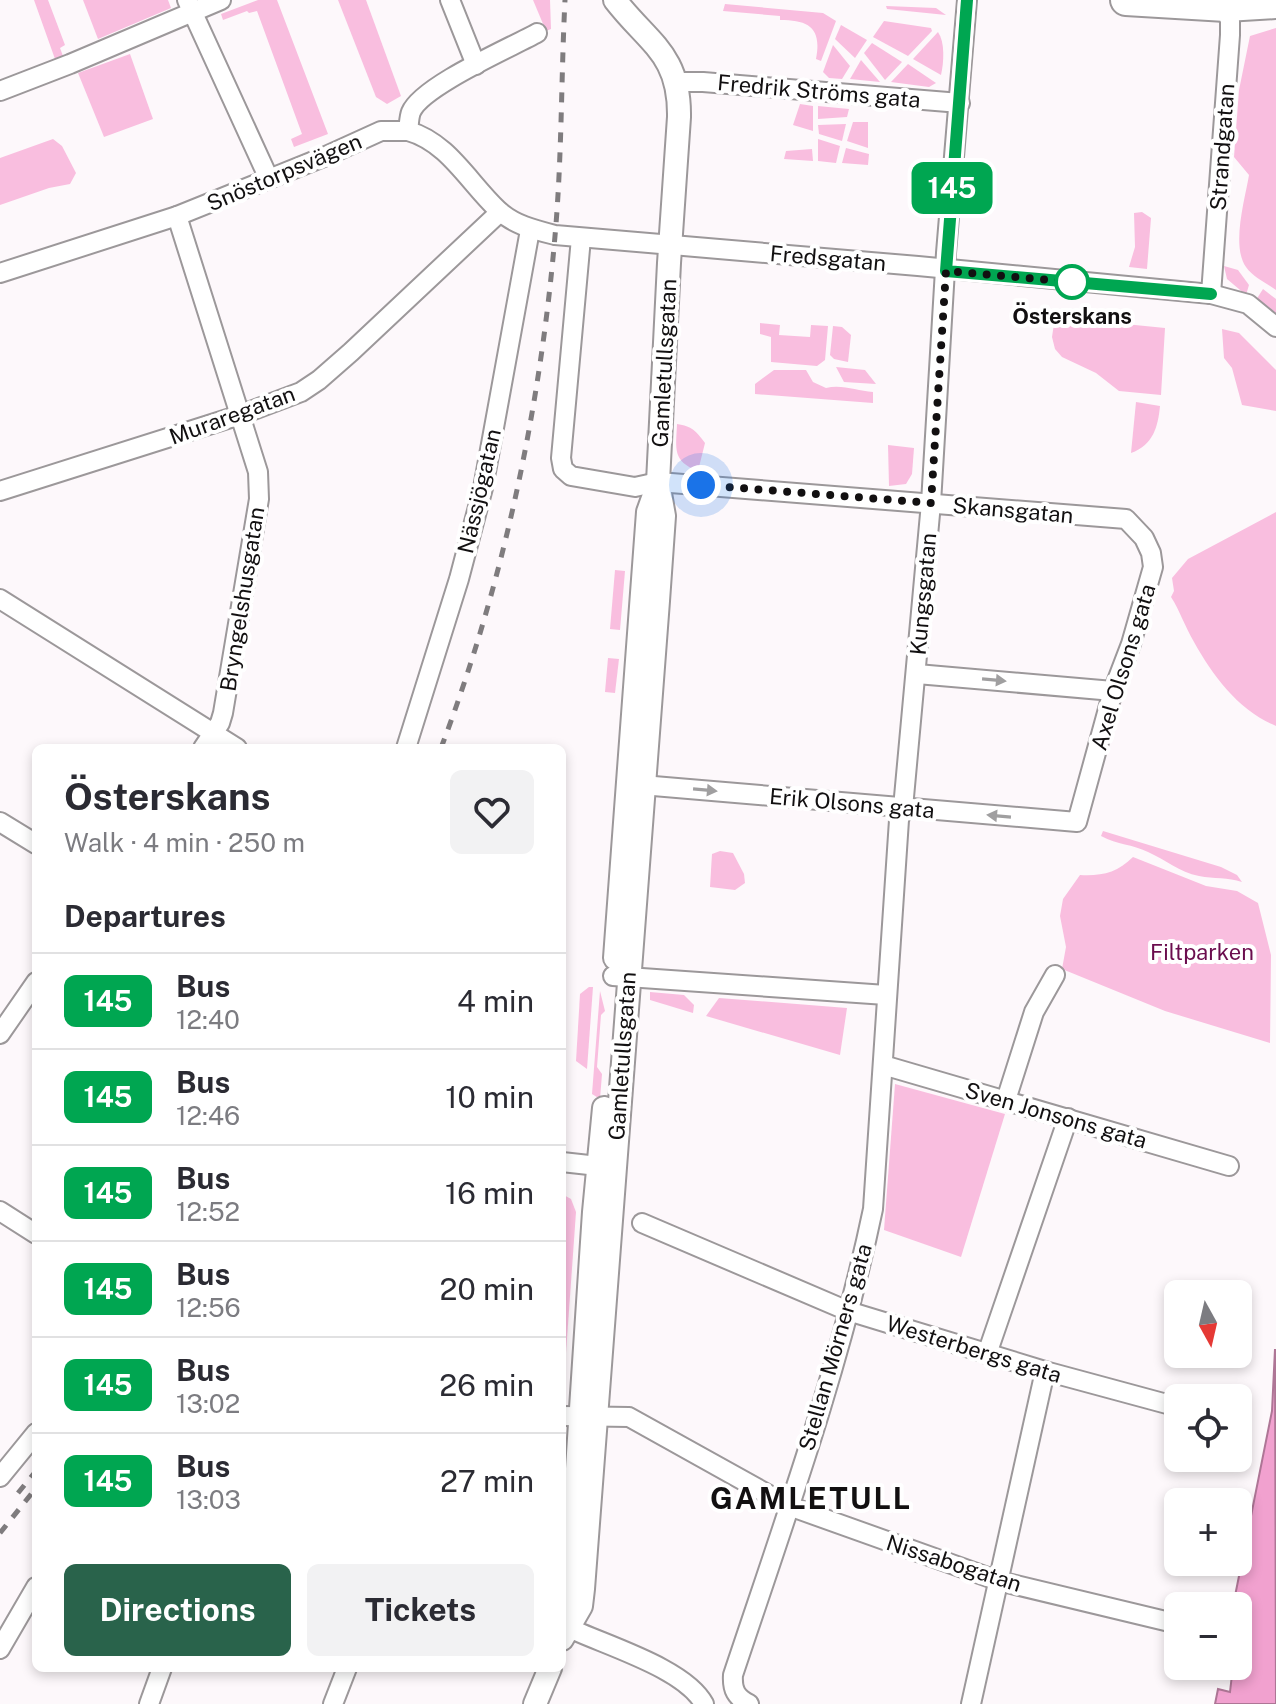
<!DOCTYPE html>
<html lang="en">
<head>
<meta charset="utf-8">
<style>
  body { margin:0; font-family:"Public Sans",sans-serif; background:#f2f2f3; color:#2b2b33; height:100vh; display:flex; flex-direction:column; font-size:30px; white-space:nowrap }
  * { box-sizing:border-box; margin:0 }
  p { font-size:26px; color:#7c7c81 }
  .icon { flex:none; width:44px; height:44px; fill:none; stroke:currentColor; stroke-width:2; stroke-linecap:round; stroke-linejoin:round }
  .map { position:relative; flex:1; overflow:hidden }
  .drawer { position:absolute; left:32px; top:744px; width:534px; height:928px; display:flex; flex-direction:column; background:#fff; border-radius:12px; box-shadow:0 4px 12px #0003 }
  .drawer>* { flex:none }
  .badge { padding:0 16px; border-radius:12px; font-size:28px; line-height:52px }
  .needle { width:52px; rotate:172deg }
  .controls { position:absolute; left:1164px; top:1280px; display:grid; gap:16px }
  .controls a { display:grid; place-items:center; width:88px; height:88px; border-radius:12px; background:#fff; box-shadow:0 4px 12px #0003; font-size:40px }
  .you { position:absolute; width:40px; height:40px; margin:-20px; border:6px solid #fff; border-radius:50%; background:#1a73e8; box-shadow:0 0 0 12px #1a73e833 }
  .map>.badge { position:absolute; translate:-50% -50%; box-shadow:0 0 0 4px #fff }
  h2 { padding:0 32px; font-size:30px; line-height:72px }
  .round { display:grid; place-items:center; flex:none; width:84px; height:84px; border-radius:12px; background:#f2f2f3 }
  .summary { display:flex; align-items:center; justify-content:space-between; height:136px; padding:0 32px }
  h1 { font-size:38px; font-weight:700; line-height:60px }
  .primary-button { display:flex; gap:16px; margin-top:auto; padding:16px 32px }
  .primary-button a { flex:1; height:92px; border-radius:12px; background:#29634b; color:#fff; font-size:32px; font-weight:700; line-height:92px; text-align:center }
  .primary-button a+a { background:#f2f2f3; color:#2b2b33 }
  ul { padding:0; list-style:none }
  li { display:flex; align-items:center; gap:24px; height:96px; padding:0 32px; border-top:2px solid #e1e1e2 }
  li div { flex:1 }
  li b { display:block; font-size:30px }
  li em { font-style:normal }
  li .badge { min-width:88px; font-weight:700; text-align:center }
  .map>svg:first-child { display:block }
  .green { fill:#f9bedf }
  .water { fill:#f1a1cf; stroke:#ae7696; stroke-width:2 }
  .lines { fill:none; stroke-linecap:round; stroke-linejoin:round }
  .minor-casing { stroke:#9c989a; stroke-width:22 }
  .tertiary-casing { stroke:#9c989a; stroke-width:26 }
  .trunk-casing { stroke:#9c989a; stroke-width:34 }
  .minor { stroke:#fff; stroke-width:18 }
  .tertiary { stroke:#fff; stroke-width:22 }
  .trunk { stroke:#fff; stroke-width:30 }
  .rail { stroke:#7f7c7e; stroke-width:5; stroke-dasharray:10 10; stroke-linecap:butt }
  .oneway { fill:#a09fa0 }
  .line-casing { stroke:#fff; stroke-width:18 }
  .line { stroke:#00a651; stroke-width:12 }
  .walk { stroke:#121011; stroke-width:8; stroke-dasharray:0 14.4 }
  .stop-dot { fill:#fff; stroke:#00a651; stroke-width:4 }
  .labels { text-anchor:middle; dominant-baseline:central; stroke-width:8; stroke-linejoin:round; paint-order:stroke }
  .street-label { font-size:22px; fill:#121011; stroke:#fff }
  .stop-label { font-size:22px; font-weight:bold; fill:#121011; stroke:#fff }
  .park-label { font-size:22px; fill:#6b0d4e; stroke:#fff }
  .district-label { font-size:30px; font-weight:bold; letter-spacing:2px; fill:#121011; stroke:#fff }
</style>
</head>
<body>
<div class="map">
<svg width="1276" height="1704" viewBox="0 0 1276 1704">
  <rect width="100%" height="100%" fill="#fdf8fb"/>
  <g class="green">
    <path d="M 34,0 L 48,0 L 65,45 L 60,48 L 63,56 L 55,59 Z"/>
    <path d="M 83,0 L 168,0 L 171,8 L 98,39 Z"/>
    <path d="M 258,0 L 277,0 L 328,134 L 294,147 L 291,139 L 302,134 L 257,11 L 249,13 L 247,11 L 223,20 L 221,14 Z"/>
    <path d="M 338,0 L 366,0 L 401,96 L 387,104 L 376,97 Z"/>
    <path d="M 533,0 L 550,0 L 551,29 L 546,31 Z"/>
    <path d="M 725,4 L 823,13 L 836,21 L 821,61 L 816,59 C 822,28 809,20 780,20 L 780,16 L 723,11 Z"/>
    <path d="M 886,6 L 936,8 L 946,15 L 887,9 Z"/>
    <path d="M 884,21 L 931,28 L 932,31 L 908,56 L 873,37 Z"/>
    <path d="M 841,25 L 867,40 L 855,58 L 835,39 Z"/>
    <path d="M 1276,28 L 1276,290 C 1266,283 1253,277 1246,267 C 1231,246 1245,199 1249,175 L 1234,157 L 1239,90 L 1250,36 Z"/>
    <path d="M 938,32 C 945,42 944,62 941,75 L 913,59 Z"/>
    <path d="M 872,43 L 902,62 L 885,80 L 864,53 Z"/>
    <path d="M 833,45 L 850,66 L 842,79 L 829,78 L 823,72 Z"/>
    <path d="M 130,54 L 153,119 L 104,137 L 78,73 Z"/>
    <path d="M 861,60 L 880,82 L 850,79 Z"/>
    <path d="M 908,64 L 936,83 L 929,87 L 891,82 Z"/>
    <path d="M 800,104 L 813,106 L 813,131 L 793,125 Z"/>
    <path d="M 818,106 L 849,109 L 847,117 L 818,119 Z"/>
    <path d="M 853,122 L 868,122 L 868,148 L 847,141 Z"/>
    <path d="M 846,124 L 842,141 L 819,134 L 818,125 Z"/>
    <path d="M 53,139 L 62,146 L 76,173 L 70,184 L 49,188 L 0,205 L 0,158 Z"/>
    <path d="M 818,139 L 840,146 L 836,163 L 818,161 Z"/>
    <path d="M 846,148 L 869,154 L 868,165 L 842,163 Z"/>
    <path d="M 812,149 L 813,161 L 784,159 L 786,151 Z"/>
    <path d="M 1142,212 L 1151,218 L 1147,269 L 1129,267 L 1135,247 L 1134,213 Z"/>
    <path d="M 1224,266 L 1238,270 L 1249,285 L 1246,295 L 1227,279 Z"/>
    <path d="M 1263,289 L 1276,299 L 1276,315 L 1256,300 Z"/>
    <path d="M 1055,317 L 1165,328 L 1161,395 L 1119,391 L 1096,373 L 1062,357 L 1055,349 L 1052,337 Z"/>
    <path d="M 760,323 L 780,325 L 779,335 L 810,337 L 811,325 L 828,326 L 825,360 L 817,366 L 771,362 L 771,337 L 760,334 Z"/>
    <path d="M 833,326 L 842,327 L 851,335 L 848,362 L 834,359 L 830,355 Z"/>
    <path d="M 1222,329 L 1239,333 L 1276,370 L 1276,411 L 1242,405 L 1232,368 L 1224,358 Z"/>
    <path d="M 836,367 L 865,370 L 876,384 L 844,382 Z"/>
    <path d="M 774,370 L 806,370 L 813,382 L 826,388 C 842,384 857,391 873,392 L 873,403 L 755,394 L 755,384 Z"/>
    <path d="M 1136,402 L 1160,406 C 1158,427 1153,445 1131,453 Z"/>
    <path d="M 677,424 C 692,426 696,431 705,443 L 698,471 C 672,461 676,449 677,424 Z"/>
    <path d="M 888,445 L 914,448 L 912,474 L 906,484 L 889,486 Z"/>
    <path d="M 1276,512 L 1276,726 C 1239,711 1213,676 1194,642 C 1185,627 1180,611 1171,597 L 1174,591 L 1172,578 L 1188,559 Z"/>
    <path d="M 615,570 L 625,571 L 620,630 L 610,629 Z"/>
    <path d="M 608,658 L 619,659 L 615,693 L 605,692 Z"/>
    <path d="M 1103,831 L 1221,867 L 1237,875 L 1242,882 C 1228,877 1214,879 1199,876 C 1179,872 1166,860 1148,852 C 1132,844 1118,845 1101,836 Z"/>
    <path d="M 720,851 L 733,853 L 744,874 L 745,883 L 735,890 L 710,887 L 712,854 Z"/>
    <path d="M 1133,857 L 1206,886 L 1237,891 L 1258,903 L 1271,955 L 1270,1043 L 1165,1011 L 1062,969 L 1066,947 L 1060,916 L 1063,899 L 1080,875 C 1102,876 1117,873 1133,857 Z"/>
    <path d="M 589,987 L 593,987 L 587,1069 L 576,1061 L 580,994 Z"/>
    <path d="M 600,991 L 605,1011 L 601,1015 L 597,1067 L 602,1074 L 600,1099 L 592,1094 Z"/>
    <path d="M 650,992 L 684,995 L 694,1005 L 693,1013 L 650,1000 Z"/>
    <path d="M 719,998 L 847,1008 L 840,1055 L 706,1016 Z"/>
    <path d="M 895,1084 L 1005,1114 L 961,1257 L 884,1230 Z"/>
    <path d="M 562,1194 L 571,1199 L 576,1212 L 562,1409 Z"/>
  </g>
  <path class="water" d="M 1275,1349 L 1276,1704 L 1215,1704 L 1218,1689 L 1230,1692 L 1233,1666 L 1238,1666 L 1238,1606 L 1233,1606 L 1272,1411 Z"/>
  <g class="lines">
    <g class="minor-casing">
      <g id="minor">
        <path d="M 187,0 L 269,179"/>
        <path d="M 450,0 L 476,65"/>
        <path d="M 678,82 L 703,82 L 960,103"/>
        <path d="M 0,91 L 70,64 L 221,0"/>
        <path d="M 408,131 C 448,142 469,183 498,210 C 514,225 535,230 555,235 L 918,266 L 1211,294 L 1248,304 L 1276,327"/>
        <path d="M 177,216 L 258,472 L 259,499 L 223,713 L 220,723 L 203,748"/>
        <path d="M 581,238 L 561,458 L 563,469 L 571,476 L 635,487 L 658,482 L 1126,519 L 1144,538 L 1151,553 L 1153,567 L 1131,644 L 1113,691 L 1077,822 L 630,784"/>
        <path d="M 0,273 L 177,216 L 326,156 L 381,131 L 408,131 C 409,125 409,117 411,112 C 422,86 510,48 537,33"/>
        <path d="M 1211,294 L 1230,35 L 1230,21 L 1223,0"/>
        <path d="M 0,491 L 240,415 L 301,392 L 319,380 L 351,352 L 500,212"/>
        <path d="M 0,599 L 237,748"/>
        <path d="M 917,674 L 1113,691"/>
        <path d="M 406,748 L 459,579 L 483,488 L 530,230"/>
        <path d="M 0,822 L 36,844"/>
        <path d="M 613,976 L 886,995"/>
        <path d="M 0,1034 L 36,982"/>
        <path d="M 883,1065 L 1229,1166"/>
        <path d="M 1006,1100 L 1034,1012 L 1055,975"/>
        <path d="M 562,1162 L 598,1166"/>
        <path d="M 0,1211 L 36,1234"/>
        <path d="M 642,1223 L 848,1311 L 1045,1371 L 1178,1407"/>
        <path d="M 987,1354 L 1068,1118"/>
        <path d="M 562,1416 L 629,1417 L 789,1506 L 999,1581 L 1178,1624"/>
        <path d="M 0,1477 L 36,1433"/>
        <path d="M 567,1627 C 604,1645 685,1668 704,1704"/>
        <path d="M 0,1649 L 36,1587"/>
        <path d="M 149,1704 L 162,1668"/>
        <path d="M 333,1704 L 347,1668"/>
        <path d="M 749,1704 C 736,1697 732,1690 733,1675 C 784,1522 840,1367 873,1209 L 899,820 L 903,808 L 931,503 L 946,253 L 967,0"/>
        <path d="M 971,1704 L 1045,1371"/>
      </g>
    </g>
    <g class="tertiary-casing">
      <g id="tertiary">
        <path d="M 615,958 L 648,512 L 657,487"/>
        <path d="M 567,1620 L 594,1212 L 604,1108"/>
        <path d="M 562,1639 L 581,1606 L 583,1589 L 658,601 L 664,516 L 658,482 L 669,263 L 679,117 C 680,54 649,44 615,0"/>
        <path d="M 535,1704 L 550,1668"/>
      </g>
    </g>
    <g class="trunk-casing">
      <path id="trunk" d="M 1126,0 L 1226,6 L 1276,3"/>
    </g>
    <use href="#minor" class="minor"/>
    <use href="#tertiary" class="tertiary"/>
    <use href="#trunk" class="trunk"/>
    <g class="rail">
      <path d="M 441,748 C 503,585 540,410 555,236 C 562,157 561,79 565,0"/>
      <path d="M 18,1493 L 36,1471"/>
      <path d="M 0,1533 L 36,1488"/>
    </g>
  </g>
  <defs><path id="oneway-solid" d="M-6-.8H1V-3.2L6.5 0L1 3.2V.8H-6Z" transform="scale(2)"/></defs>
  <g class="oneway">
    <use href="#oneway-solid" transform="translate(994 680) rotate(5)"/>
    <use href="#oneway-solid" transform="translate(705 790) rotate(5)"/>
    <use href="#oneway-solid" transform="translate(999 816) rotate(-175)"/>
  </g>
  <g class="lines">
    <g class="line-casing">
      <path id="line" d="M 967,0 L 946,271 L 1211,294"/>
    </g>
    <use href="#line" class="line"/>
    <path class="walk" d="M 701,485 L 931,503 L 946,271 L 1072,282"/>
  </g>
  <circle class="stop-dot" cx="1072" cy="282" r="16"/>
  <g class="labels">
    <g class="street-label">
      <text transform="translate(819 91) rotate(5)">Fredrik Ströms gata</text>
      <text transform="translate(1222 147) rotate(-86)">Strandgatan</text>
      <text transform="translate(284 172) rotate(-23)">Snöstorpsvägen</text>
      <text transform="translate(828 258) rotate(5)">Fredsgatan</text>
      <text transform="translate(664 363) rotate(-87)">Gamletullsgatan</text>
      <text transform="translate(232 415) rotate(-20)">Muraregatan</text>
      <text transform="translate(479 491) rotate(-77)">Nässjögatan</text>
      <text transform="translate(1013 510) rotate(5)">Skansgatan</text>
      <text transform="translate(923 594) rotate(-85)">Kungsgatan</text>
      <text transform="translate(242 599) rotate(-81)">Bryngelshusgatan</text>
      <text transform="translate(1123 667) rotate(-73)">Axel Olsons gata</text>
      <text transform="translate(852 803) rotate(5)">Erik Olsons gata</text>
      <text transform="translate(622 1056) rotate(-86)">Gamletullsgatan</text>
      <text transform="translate(1056 1115) rotate(16)">Sven Jonsons gata</text>
      <text transform="translate(835 1347) rotate(-74)">Stellan Mörners gata</text>
      <text transform="translate(974 1349) rotate(17)">Westerbergs gata</text>
      <text transform="translate(954 1563) rotate(18)">Nissabogatan</text>
    </g>
    <g class="stop-label">
      <text x="1072" y="316">Österskans</text>
    </g>
    <g class="park-label">
      <text x="1202" y="952">Filtparken</text>
    </g>
    <g class="district-label">
      <text x="811" y="1498">GAMLETULL</text>
    </g>
  </g>
</svg>
<div class="controls">
<a><svg class="needle" viewBox="-14 -14 28 28"><path d="M0-13l5 13h-10z" fill="#e53935"/><path d="M0 13l5-13h-10z" fill="#7c7c81"/></svg></a>
<a><svg class="icon" aria-label="locate" viewBox="0 0 24 24"><circle cx="12" cy="12" r="6"/><path d="M12 2v4M12 18v4M2 12h4M18 12h4"/></svg></a>
<a>+</a>
<a>−</a>
</div>
<div class="you" style="left:701px;top:485px"></div>
<b class="badge" style="left:952px;top:188px;background:#00a651;color:#fff">145</b>
<section class="drawer">
<div class="summary"><div><h1>Österskans</h1><p>Walk · 4 min · 250 m</p></div><a class="round"><svg class="icon" aria-label="heart" viewBox="0 0 24 24"><path d="M12 20l-8-8c-3-5 5-10 8-4 3-6 11-1 8 4z"/></svg></a></div>
<h2>Departures</h2>
<ul>
<li><span class="badge" style="background:#00a651;color:#fff">145</span><div><b>Bus</b><p>12:40</p></div><em>4 min</em></li>
<li><span class="badge" style="background:#00a651;color:#fff">145</span><div><b>Bus</b><p>12:46</p></div><em>10 min</em></li>
<li><span class="badge" style="background:#00a651;color:#fff">145</span><div><b>Bus</b><p>12:52</p></div><em>16 min</em></li>
<li><span class="badge" style="background:#00a651;color:#fff">145</span><div><b>Bus</b><p>12:56</p></div><em>20 min</em></li>
<li><span class="badge" style="background:#00a651;color:#fff">145</span><div><b>Bus</b><p>13:02</p></div><em>26 min</em></li>
<li><span class="badge" style="background:#00a651;color:#fff">145</span><div><b>Bus</b><p>13:03</p></div><em>27 min</em></li>
</ul>
<div class="primary-button"><a>Directions</a><a>Tickets</a></div>
</section>
</div>
</body>
</html>
